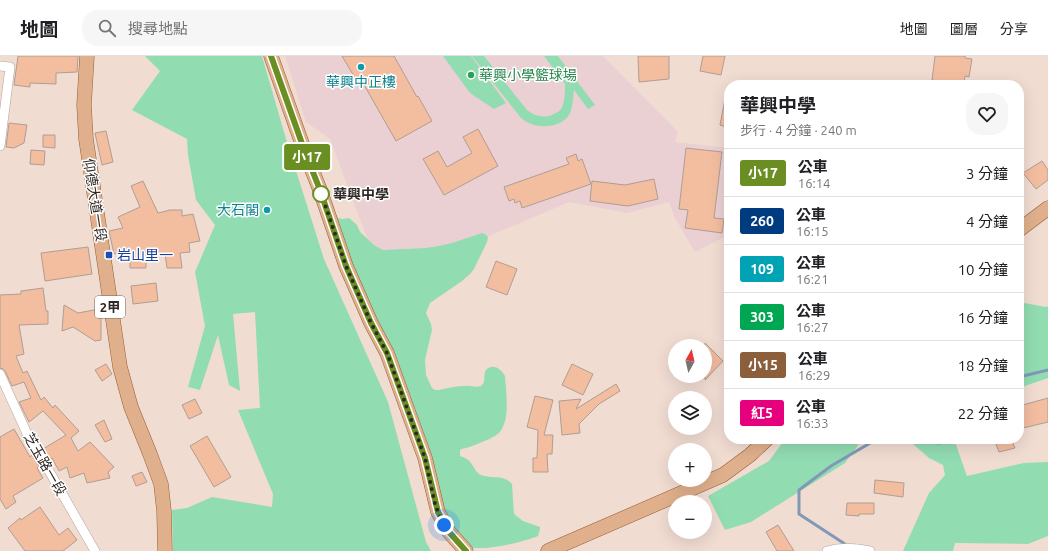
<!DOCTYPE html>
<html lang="zh-TW">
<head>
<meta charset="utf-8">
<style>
  body { margin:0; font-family:Ubuntu,"Noto Sans TC",sans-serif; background:#f6f6f6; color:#202124; height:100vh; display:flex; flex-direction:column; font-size:15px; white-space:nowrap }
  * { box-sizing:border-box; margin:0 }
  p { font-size:13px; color:#757577 }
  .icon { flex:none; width:22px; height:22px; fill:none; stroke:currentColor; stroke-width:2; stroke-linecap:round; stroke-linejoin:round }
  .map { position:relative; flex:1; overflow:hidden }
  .side { position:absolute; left:724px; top:24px; width:300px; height:364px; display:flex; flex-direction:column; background:#fff; border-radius:16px; box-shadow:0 4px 16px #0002 }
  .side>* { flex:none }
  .badge { padding:0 8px; border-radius:3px; font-size:14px; line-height:26px }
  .needle { width:26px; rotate:8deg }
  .fabs { position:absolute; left:668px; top:283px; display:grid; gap:8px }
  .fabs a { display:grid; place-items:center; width:44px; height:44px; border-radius:50%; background:#fff; box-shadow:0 4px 16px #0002; font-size:20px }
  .you { position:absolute; width:20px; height:20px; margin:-10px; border:3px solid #fff; border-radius:50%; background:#1a73e8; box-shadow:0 0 0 6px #1a73e833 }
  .map>.badge { position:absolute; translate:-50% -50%; box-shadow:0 0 0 2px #fff }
  .round { display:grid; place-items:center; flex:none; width:42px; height:42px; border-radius:16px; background:#f6f6f6 }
  .headline { display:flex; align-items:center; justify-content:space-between; height:68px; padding:0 16px }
  h1 { font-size:19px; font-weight:700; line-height:30px }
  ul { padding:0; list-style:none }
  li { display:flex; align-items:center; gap:12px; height:48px; padding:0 16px; border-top:1px solid #e0e0e0 }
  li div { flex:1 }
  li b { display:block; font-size:15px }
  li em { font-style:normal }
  li .badge { min-width:44px; font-weight:700; text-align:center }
  header { display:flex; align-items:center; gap:24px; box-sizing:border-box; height:56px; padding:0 20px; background:#fff; border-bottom:1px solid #e0e0e0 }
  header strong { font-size:19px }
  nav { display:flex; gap:22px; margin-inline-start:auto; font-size:14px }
  .search { width:280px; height:36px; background:#f6f6f6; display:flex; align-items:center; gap:10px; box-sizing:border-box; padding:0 14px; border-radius:16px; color:#757577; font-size:15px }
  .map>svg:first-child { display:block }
  .education { fill:#ead0d3 }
  .green { fill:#92dcb2 }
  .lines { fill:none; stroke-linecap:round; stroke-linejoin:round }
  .stream { stroke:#8199b7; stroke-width:3 }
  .building { fill:#f3bda0; stroke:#b09d93 }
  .street-casing { stroke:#b7a49a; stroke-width:10 }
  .primary-casing { stroke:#945e36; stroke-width:15 }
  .street { stroke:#fff; stroke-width:9 }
  .primary { stroke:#e0b08c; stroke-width:14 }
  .line-casing { stroke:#fff; stroke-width:9 }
  .line { stroke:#6b8e23; stroke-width:6 }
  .walk { stroke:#2e2723; stroke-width:4; stroke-dasharray:0 7.2 }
  .culture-dot { fill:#0f9aa8; stroke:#fff; stroke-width:1.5 }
  .leisure-dot { fill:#2e9e5b; stroke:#fff; stroke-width:1.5 }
  .stop-dot { fill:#fff; stroke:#6b8e23; stroke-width:2 }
  .transit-dot { fill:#1a4fb4; stroke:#fff; stroke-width:1.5 }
  .labels { text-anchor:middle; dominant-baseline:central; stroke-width:3; stroke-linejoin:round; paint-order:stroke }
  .shield { fill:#fff; stroke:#6d6865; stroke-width:1 }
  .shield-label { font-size:13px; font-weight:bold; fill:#2e2723 }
  .leisure-label { font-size:14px; fill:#27864d; stroke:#fff; text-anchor:start }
  .culture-label { font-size:14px; fill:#0d838f; stroke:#fff }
  .stop-label { font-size:14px; font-weight:bold; fill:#2e2723; stroke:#fff; text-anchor:start }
  .street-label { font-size:14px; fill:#2e2723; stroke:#fff }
  .transit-label { font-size:14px; fill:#164399; stroke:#fff; text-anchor:start }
</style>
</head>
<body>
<header>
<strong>地圖</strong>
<div class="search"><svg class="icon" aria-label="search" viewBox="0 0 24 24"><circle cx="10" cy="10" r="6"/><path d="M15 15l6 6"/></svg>搜尋地點</div>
<nav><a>地圖</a><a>圖層</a><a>分享</a></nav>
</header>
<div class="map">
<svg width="1048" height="495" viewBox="0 0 1048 495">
  <rect width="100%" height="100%" fill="#f1dcd2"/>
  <path class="education" d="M 285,0 L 603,0 L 678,76 L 675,86 L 729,92 L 729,179 L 695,196 L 675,162 L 669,146 L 627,157 L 569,146 L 449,197 L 375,203 L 330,83 L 306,66 Z"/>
  <g class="green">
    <path d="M 145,0 L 262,0 L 286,83 L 324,203 L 388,346 L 426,486 L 431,495 L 173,495 L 172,454 L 187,452 L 212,441 L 272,451 L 273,438 L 238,354 L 260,352 L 255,256 L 233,258 L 240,335 L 229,329 L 218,279 L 200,334 L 188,331 L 205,270 L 195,216 L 215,169 L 196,144 L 188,99 L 187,83 L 132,54 L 160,15 Z"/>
    <path d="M 443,0 L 471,0 L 506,47 L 494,53 L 470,37 Z"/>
    <path d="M 472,0 L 484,0 L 527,54 C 535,60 544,63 554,58 C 556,57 560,55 561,53 C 565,48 565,34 565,28 L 544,0 L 558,0 L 595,49 L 588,53 L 574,34 C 573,42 573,51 569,59 C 561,71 542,73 529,67 C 526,66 524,64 521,62 Z"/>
    <path d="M 330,153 L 333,153 L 338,162 L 342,163 L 349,162 L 357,169 L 360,176 L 374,189 L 383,194 L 426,192 L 439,190 L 452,187 L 482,177 L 485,178 L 488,181 L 487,186 L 474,213 L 470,218 L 462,225 L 430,247 L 426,257 L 431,268 L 432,274 L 425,304 L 426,319 L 432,332 L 435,334 L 439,334 C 448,332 456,330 465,330 C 470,329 476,332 481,330 C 487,326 482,317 487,313 C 494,307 502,314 505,320 C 506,336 511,366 498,378 C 494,381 487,384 482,386 C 475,389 468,392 461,393 L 460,395 L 460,400 C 464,401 468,403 471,407 C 474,411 476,417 481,419 C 490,423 504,418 512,428 L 514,458 L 523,465 L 540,471 L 540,473 L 538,480 C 520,487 485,495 468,491 C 461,486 451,472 445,465 Z"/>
    <path d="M 1019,246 L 1046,251 L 1048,250 L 1048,322 L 1019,332 Z"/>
    <path d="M 785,383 L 954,383 L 967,420 L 1024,407 L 1048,406 L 1048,480 L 1028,488 L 955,487 L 953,495 L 903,495 L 929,437 L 945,419 L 943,409 L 929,402 L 913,388 L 859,388 L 845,407 L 751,466 L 725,474 L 708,440 L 769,405 Z"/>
  </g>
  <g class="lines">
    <g class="stream">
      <path d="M 1019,321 L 1048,314"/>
      <path d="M 889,383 L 940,387 L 947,383"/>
      <path d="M 848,490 L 799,458 L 799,434 L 831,410 L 877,383"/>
    </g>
  </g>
  <g class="building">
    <path d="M 18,0 L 78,0 L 77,16 L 56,17 L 56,28 L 30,27 L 30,31 L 14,29 Z"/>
    <path d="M 342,0 L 394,0 L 417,41 L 418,40 L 432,65 L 396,85 L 359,20 L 355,22 Z"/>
    <path d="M 638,0 L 669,0 L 669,23 L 639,26 Z"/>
    <path d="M 703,0 L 725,0 L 721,19 L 700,15 Z"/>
    <path d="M 935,0 L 965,0 L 965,2 L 972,3 L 969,21 L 965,20 L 964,29 L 934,29 L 934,25 L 932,24 Z"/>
    <path d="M 725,43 L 729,43 L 729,72 L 720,69 Z"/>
    <path d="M 9,67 L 27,69 L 24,87 L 14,92 L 6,91 Z"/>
    <path d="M 478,73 L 498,110 L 444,139 L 423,103 L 438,95 L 447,111 L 472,97 L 463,81 Z"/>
    <path d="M 106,75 L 113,106 L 102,109 L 95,77 Z"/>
    <path d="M 43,79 L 55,79 L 55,92 L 43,91 Z"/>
    <path d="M 686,92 L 722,96 L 714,162 L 724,163 L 722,177 L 685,172 L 688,154 L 679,153 Z"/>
    <path d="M 31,94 L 45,95 L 44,109 L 30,108 Z"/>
    <path d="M 576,98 L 578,105 L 582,103 L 591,128 L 522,152 L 520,145 L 515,147 L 514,143 L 509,145 L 504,131 L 569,108 L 566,102 Z"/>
    <path d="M 1042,105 L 1048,114 L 1048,124 L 1036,133 L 1023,117 Z"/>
    <path d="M 654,123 L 658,143 L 628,150 L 590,145 L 592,125 L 625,129 Z"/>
    <path d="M 143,125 L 158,157 L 170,154 L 182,154 L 182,160 L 193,158 L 200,185 L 189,187 L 190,196 L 180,197 L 182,212 L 167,212 L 165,198 L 146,200 L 146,212 L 130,212 L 130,195 L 114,198 L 109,175 L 123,172 L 118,161 L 140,151 L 131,130 Z"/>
    <path d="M 88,191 L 92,218 L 45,225 L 41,197 Z"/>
    <path d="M 496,205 L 517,213 L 507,239 L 486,231 Z"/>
    <path d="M 156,227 L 158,245 L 133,248 L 131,230 Z"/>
    <path d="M 43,232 L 46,255 L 48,255 L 48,268 L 19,269 L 24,298 L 16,300 L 23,317 L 27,315 L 41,344 L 44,341 L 53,352 L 55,349 L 79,375 L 71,382 L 78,395 L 90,386 L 114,411 L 108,416 L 110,422 L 87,427 L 84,417 L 70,422 L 67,411 L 59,415 L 52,402 L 49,404 L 43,393 L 66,379 L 43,355 L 29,366 L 19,346 L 31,342 L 24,326 L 12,330 L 5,315 L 3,313 L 0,312 L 0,239 L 21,238 L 21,235 Z"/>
    <path d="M 64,249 L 78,257 L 99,253 L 101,263 L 101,284 L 95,285 L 73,271 L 62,275 Z"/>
    <path d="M 705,287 L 723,305 L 705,324 Z"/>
    <path d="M 106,308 L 112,318 L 102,325 L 95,314 Z"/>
    <path d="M 572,308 L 593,318 L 583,339 L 562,329 Z"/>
    <path d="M 616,328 L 620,335 L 599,348 L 579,368 L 580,377 L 562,379 L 559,345 L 581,343 L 576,353 Z"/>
    <path d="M 535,340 L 553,344 L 544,379 L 553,379 L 552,398 L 547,398 L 548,416 L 533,416 L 533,402 L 537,402 L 538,374 L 527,371 Z"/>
    <path d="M 1048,342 L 1048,366 L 1019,373 L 1019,350 Z"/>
    <path d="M 195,343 L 202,357 L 189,363 L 182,349 Z"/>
    <path d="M 104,364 L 112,383 L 105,386 L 95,369 Z"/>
    <path d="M 14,373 L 30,401 L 32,399 L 39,410 L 37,412 L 43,422 L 13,440 L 16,446 L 6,453 L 0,443 L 0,381 Z"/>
    <path d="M 207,380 L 231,421 L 214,431 L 190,390 Z"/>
    <path d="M 994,383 L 1011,383 L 1015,392 L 999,396 Z"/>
    <path d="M 142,416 L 147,426 L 136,430 L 132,420 Z"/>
    <path d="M 875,424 L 904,427 L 903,441 L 874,437 Z"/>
    <path d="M 847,447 L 874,447 L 874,458 L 859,458 L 859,460 L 846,459 Z"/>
    <path d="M 40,451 L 59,479 L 68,472 L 77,484 L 63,495 L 25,495 L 8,472 L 20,462 L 21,464 Z"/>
    <path d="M 778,469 L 794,495 L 777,495 L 766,476 Z"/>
  </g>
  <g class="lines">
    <g class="street-casing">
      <g id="street">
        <path d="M 0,10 L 10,11 L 0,90"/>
        <path d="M 0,318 L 29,382 L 52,420 L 95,495"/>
        <path d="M 827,495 C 841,491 856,492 870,495"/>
      </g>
    </g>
    <g class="primary-casing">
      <g id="primary">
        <path d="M 87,0 L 84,49 L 86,83 L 120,311 L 131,351 L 150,398 L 161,428 L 164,455 L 165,495"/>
        <path d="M 271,0 L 305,96 L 320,134 L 346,210 L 371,267 L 387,297 L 425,402 L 438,456 L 449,476 L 466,495"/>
        <path d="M 1019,174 L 1048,152"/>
        <path d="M 548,495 L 723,419 L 750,399 L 767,383"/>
      </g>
    </g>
    <use href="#street" class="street"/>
    <use href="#primary" class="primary"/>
  </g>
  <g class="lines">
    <g class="line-casing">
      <path id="line" d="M 271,0 L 305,96 L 320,134 L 346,210 L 371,267 L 387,297 L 425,402 L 438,456 L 449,476 L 466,495"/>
    </g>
    <use href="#line" class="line"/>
    <path class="walk" d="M 321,138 L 320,134 L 346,210 L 371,267 L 387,297 L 425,402 L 435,448 L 438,456 L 444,469"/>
  </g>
  <g class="culture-dot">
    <circle cx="361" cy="11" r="4"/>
    <circle cx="267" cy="154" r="4"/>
  </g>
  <circle class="leisure-dot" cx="471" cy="19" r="4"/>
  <circle class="stop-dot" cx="321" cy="138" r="8"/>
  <rect class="transit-dot" x="105" y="195" width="8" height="8" rx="2"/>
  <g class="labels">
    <rect class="shield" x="95" y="240" width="30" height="22" rx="3"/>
    <g class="shield-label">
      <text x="110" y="251">2甲</text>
    </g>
    <g class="leisure-label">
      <text x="479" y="19">華興小學籃球場</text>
    </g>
    <g class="culture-label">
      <text x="361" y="26">華興中正樓</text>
      <text x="259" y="154" text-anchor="end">大石閣</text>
    </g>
    <g class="stop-label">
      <text x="333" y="138">華興中學</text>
    </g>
    <g class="street-label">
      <text transform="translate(95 144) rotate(81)">仰德大道一段</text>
      <text transform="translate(45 408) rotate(60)">芝玉路一段</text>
    </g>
    <g class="transit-label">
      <text x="117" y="199">岩山里一</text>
    </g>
  </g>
</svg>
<div class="fabs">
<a><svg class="needle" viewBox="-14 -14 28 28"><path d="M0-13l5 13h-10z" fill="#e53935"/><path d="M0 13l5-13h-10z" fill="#757577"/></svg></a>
<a><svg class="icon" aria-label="layers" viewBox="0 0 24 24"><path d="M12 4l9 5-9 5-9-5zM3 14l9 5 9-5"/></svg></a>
<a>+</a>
<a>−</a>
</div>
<div class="you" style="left:444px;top:469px"></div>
<b class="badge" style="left:307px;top:101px;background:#6b8e23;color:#fff">小17</b>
<section class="side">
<div class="headline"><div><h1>華興中學</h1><p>步行 · 4 分鐘 · 240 m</p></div><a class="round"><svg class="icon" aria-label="heart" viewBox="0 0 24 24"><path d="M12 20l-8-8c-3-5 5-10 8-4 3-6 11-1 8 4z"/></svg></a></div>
<ul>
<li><span class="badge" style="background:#6b8e23;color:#fff">小17</span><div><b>公車</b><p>16:14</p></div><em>3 分鐘</em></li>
<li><span class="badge" style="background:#003b80;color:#fff">260</span><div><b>公車</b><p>16:15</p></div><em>4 分鐘</em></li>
<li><span class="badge" style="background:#00a3b4;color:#fff">109</span><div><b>公車</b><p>16:21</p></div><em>10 分鐘</em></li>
<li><span class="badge" style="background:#00a651;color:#fff">303</span><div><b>公車</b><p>16:27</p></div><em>16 分鐘</em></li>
<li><span class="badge" style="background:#8b5e3c;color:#fff">小15</span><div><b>公車</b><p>16:29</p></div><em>18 分鐘</em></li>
<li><span class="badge" style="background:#e6007e;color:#fff">紅5</span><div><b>公車</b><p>16:33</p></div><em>22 分鐘</em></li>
</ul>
</section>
</div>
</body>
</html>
